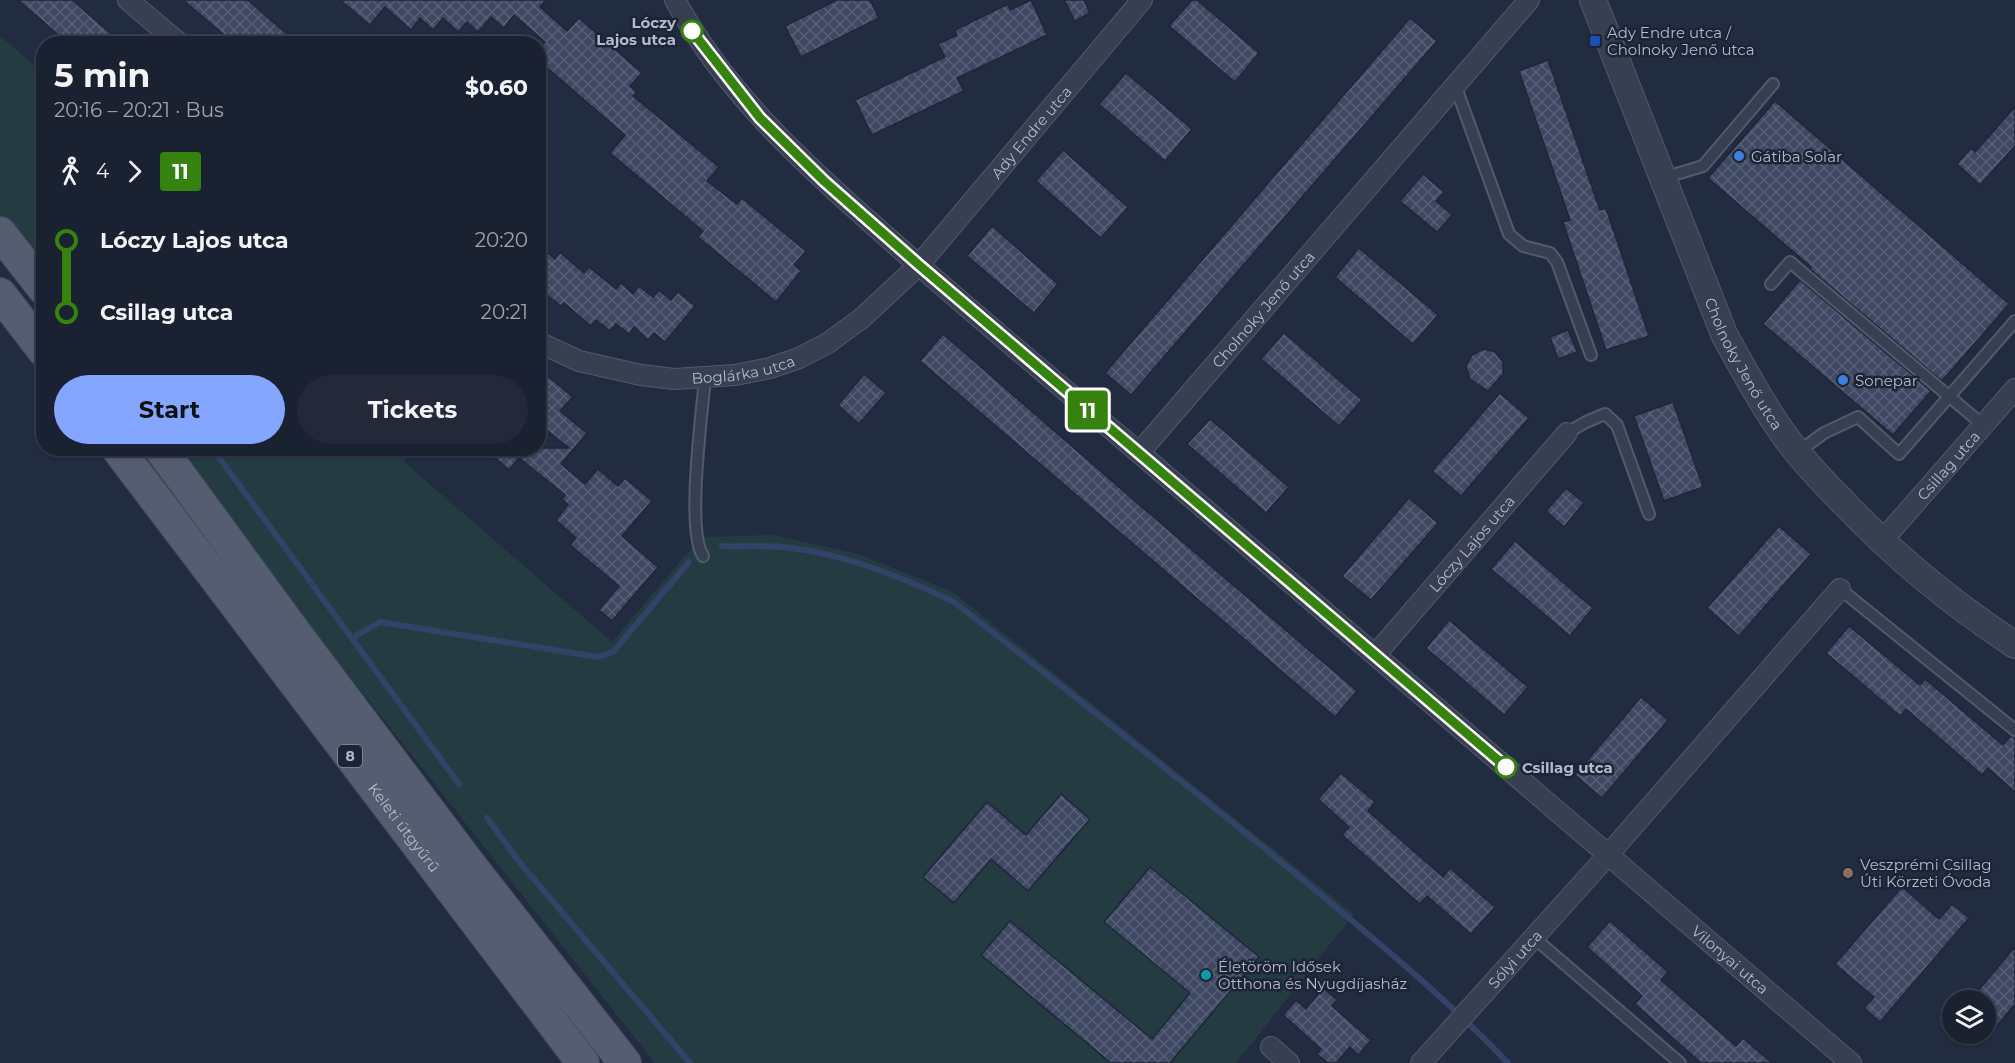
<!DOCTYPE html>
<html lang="en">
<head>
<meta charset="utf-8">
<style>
  body { margin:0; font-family:Montserrat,sans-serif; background:#232939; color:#f1f3f6; height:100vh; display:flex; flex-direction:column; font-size:22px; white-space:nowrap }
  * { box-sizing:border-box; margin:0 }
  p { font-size:20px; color:#9fa3ab }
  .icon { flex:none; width:33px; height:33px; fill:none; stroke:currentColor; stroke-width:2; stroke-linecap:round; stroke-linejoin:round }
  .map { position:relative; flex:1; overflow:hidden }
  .sheet { position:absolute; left:36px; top:36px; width:510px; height:420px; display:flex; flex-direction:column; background:#1a2131; border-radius:24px; box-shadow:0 2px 4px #0004,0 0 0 2px #383e4d }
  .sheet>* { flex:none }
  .badge { padding:0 12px; border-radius:4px; font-size:21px; line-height:39px }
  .buttons { position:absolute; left:1942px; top:990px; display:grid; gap:12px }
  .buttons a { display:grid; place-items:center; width:54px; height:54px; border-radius:50%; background:#1a2131; box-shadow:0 2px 4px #0004,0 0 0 2px #383e4d; font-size:30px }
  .map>.badge { position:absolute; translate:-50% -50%; box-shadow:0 0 0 3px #fff }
  .legs { display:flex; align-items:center; gap:9px; height:66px; padding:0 18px; font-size:20px }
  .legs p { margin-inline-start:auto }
  .head { display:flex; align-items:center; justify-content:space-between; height:102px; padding:0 18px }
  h1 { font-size:33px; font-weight:700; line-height:45px }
  .action { display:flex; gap:12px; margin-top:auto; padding:12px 18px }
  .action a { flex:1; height:69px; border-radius:36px; background:#84a6ff; color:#111; font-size:24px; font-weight:700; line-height:69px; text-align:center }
  .action a+a { background:#232939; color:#f1f3f6 }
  ul { padding:0 18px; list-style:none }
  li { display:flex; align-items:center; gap:21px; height:72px; font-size:22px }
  li i { display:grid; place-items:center; width:9px; height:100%; margin:0 8px; background:currentColor }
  li i::after { content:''; width:15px; height:15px; margin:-8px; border:4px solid; border-radius:50%; background:#1a2131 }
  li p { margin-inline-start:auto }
  li:first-child i { background:linear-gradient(#0000 50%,currentColor 0) }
  li:last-child i { background:linear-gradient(currentColor 50%,#0000 0) }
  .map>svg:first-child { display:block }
  .green { fill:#243b42 }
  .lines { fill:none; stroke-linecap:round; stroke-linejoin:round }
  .stream { stroke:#334368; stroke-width:6 }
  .building { fill:url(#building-cross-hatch); stroke:#1e2638; stroke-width:1.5 }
  .service-casing { stroke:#525a6b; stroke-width:14 }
  .minor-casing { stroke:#525a6b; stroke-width:22 }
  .tertiary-casing { stroke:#525a6b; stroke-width:28 }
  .primary-casing { stroke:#40485a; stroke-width:34 }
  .service { stroke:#373f51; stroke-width:10 }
  .minor { stroke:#373f51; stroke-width:20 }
  .tertiary { stroke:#373f51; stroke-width:26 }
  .primary { stroke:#555d71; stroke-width:32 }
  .line-1-casing { stroke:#fff; stroke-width:14 }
  .line-1 { stroke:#35820e; stroke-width:9 }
  .stop-1-dot { fill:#fff; stroke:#35820e; stroke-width:3 }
  .transit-dot { fill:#1a4fb4; stroke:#1c2436; stroke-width:2 }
  .shop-dot { fill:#3f7fe0; stroke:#1c2436; stroke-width:2 }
  .education-dot { fill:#8d6e63; stroke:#1c2436; stroke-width:2 }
  .culture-dot { fill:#0f9aa8; stroke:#1c2436; stroke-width:2 }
  .labels { text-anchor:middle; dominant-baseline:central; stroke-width:5; stroke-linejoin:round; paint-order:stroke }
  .shield { fill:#1c2436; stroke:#868d9e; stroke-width:1.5 }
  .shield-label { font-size:14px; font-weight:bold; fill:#b3bacb }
  .stop-label { font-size:15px; font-weight:bold; fill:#b3bacb; stroke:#1c2436; text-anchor:end }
  .poi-label { font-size:15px; fill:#b3bacb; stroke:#1c2436; text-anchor:start }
  .street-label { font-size:15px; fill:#b3bacb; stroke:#1c2436 }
</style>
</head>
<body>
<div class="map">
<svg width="2015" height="1063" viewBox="0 0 2015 1063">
  <defs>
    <pattern id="building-cross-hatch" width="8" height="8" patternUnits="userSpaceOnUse" patternTransform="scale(1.5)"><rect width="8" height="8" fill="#3e4862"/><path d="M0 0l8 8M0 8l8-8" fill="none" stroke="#586077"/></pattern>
  </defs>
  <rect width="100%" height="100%" fill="#222c41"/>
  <g class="green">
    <path d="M 0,36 L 43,73 L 43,277 L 0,218 Z"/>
    <path d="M 170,449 L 414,449 L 404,462 L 612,642 L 701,537 L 773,535 L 858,554 L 953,592 L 1354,914 L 1236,1063 L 655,1063 Z"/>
  </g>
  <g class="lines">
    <g class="stream">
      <path d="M 212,448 L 459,784"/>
      <path d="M 722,546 C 742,547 763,545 783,547 C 842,553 900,576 954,602 C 1067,690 1180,779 1291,870 C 1366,932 1441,993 1508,1063"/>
      <path d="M 352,638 L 380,622 L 598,657 L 613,652 L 689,562"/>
      <path d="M 487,818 L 521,864 L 690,1063"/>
    </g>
  </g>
  <g class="building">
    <path d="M 18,0 L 72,0 L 123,44 L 69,44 Z"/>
    <path d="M 183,0 L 248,0 L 298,44 L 235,44 Z"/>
    <path d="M 340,0 L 546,0 L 540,7 L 567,31 L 579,18 L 642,73 L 630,86 L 637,92 L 633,96 L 719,167 L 707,181 L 737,204 L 742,198 L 806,251 L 794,265 L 801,271 L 776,302 L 698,237 L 703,231 L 610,153 L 625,135 L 538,60 L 538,50 L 545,42 L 514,15 L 504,28 L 491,17 L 478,32 L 467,22 L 458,32 L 443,18 L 433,30 L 420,18 L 411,30 L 385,7 L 370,25 Z"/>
    <path d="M 837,0 L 870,0 L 879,18 L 801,57 L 785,26 Z"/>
    <path d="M 1031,0 L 1047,35 L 957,78 L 964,91 L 872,135 L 855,100 L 945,57 L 938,44 L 957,35 L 955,30 L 1008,4 L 1010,10 Z"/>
    <path d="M 1064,0 L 1084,0 L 1090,13 L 1075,21 Z"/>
    <path d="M 1192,0 L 1197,0 L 1259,53 L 1235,82 L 1169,26 Z"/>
    <path d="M 1410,18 L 1437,41 L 1131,395 L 1105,373 Z"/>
    <path d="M 1548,60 L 1600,210 L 1606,208 L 1649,336 L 1606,350 L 1563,222 L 1570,220 L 1519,71 Z"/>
    <path d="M 1126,73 L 1192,129 L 1165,161 L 1099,104 Z"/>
    <path d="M 1775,101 L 2009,304 L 1942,381 L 1810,269 L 1811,267 L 1708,178 Z"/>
    <path d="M 2015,107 L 2015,146 L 1980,185 L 1957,164 L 1971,148 L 1975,152 Z"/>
    <path d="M 1063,150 L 1128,207 L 1101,238 L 1036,181 Z"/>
    <path d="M 1423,174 L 1444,192 L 1436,201 L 1452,215 L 1437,232 L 1400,201 Z"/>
    <path d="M 992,226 L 1058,284 L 1034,313 L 967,256 Z"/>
    <path d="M 538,245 L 555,259 L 560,252 L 584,273 L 589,267 L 616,289 L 621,283 L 633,294 L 639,286 L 653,297 L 659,290 L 671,300 L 678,292 L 695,306 L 665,342 L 654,333 L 648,340 L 634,327 L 629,334 L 616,324 L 610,331 L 596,320 L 591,326 L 564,303 L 561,306 L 538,288 Z"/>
    <path d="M 1359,248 L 1438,315 L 1413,344 L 1335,277 Z"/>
    <path d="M 1800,280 L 1931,391 L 1893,435 L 1763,324 Z"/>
    <path d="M 1568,330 L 1577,352 L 1558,359 L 1550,337 Z"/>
    <path d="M 1284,333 L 1362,400 L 1339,426 L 1261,359 Z"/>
    <path d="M 943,334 L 1143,508 L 1357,691 L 1335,717 L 920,361 Z"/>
    <path d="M 1484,349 L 1495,352 L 1503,362 L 1503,374 L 1488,391 L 1470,379 L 1466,366 L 1472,355 Z"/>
    <path d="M 538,368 L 573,397 L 560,411 L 587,433 L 561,464 L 585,484 L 598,469 L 618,486 L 625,478 L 652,501 L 622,536 L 658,567 L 612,621 L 599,610 L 619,586 L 570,545 L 576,538 L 556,520 L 568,505 L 562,499 L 565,495 L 519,458 L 509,470 L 484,448 L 569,448 L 538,423 Z"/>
    <path d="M 864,374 L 886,393 L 859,424 L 838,405 Z"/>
    <path d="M 1500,393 L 1529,418 L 1461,496 L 1432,471 Z"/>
    <path d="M 1673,402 L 1703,487 L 1664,501 L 1634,416 Z"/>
    <path d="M 1210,419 L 1289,487 L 1266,513 L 1187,444 Z"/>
    <path d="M 1566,488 L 1584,503 L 1564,527 L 1546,511 Z"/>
    <path d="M 1409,498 L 1438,523 L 1371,600 L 1342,576 Z"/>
    <path d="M 1779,526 L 1811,554 L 1739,636 L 1707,608 Z"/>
    <path d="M 1515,541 L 1593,608 L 1570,636 L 1491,569 Z"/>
    <path d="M 1449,620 L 1528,687 L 1504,715 L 1426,648 Z"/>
    <path d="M 1849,626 L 1920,685 L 1925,679 L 2003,745 L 2011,736 L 2015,737 L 2015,792 L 1988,768 L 1982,775 L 1906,709 L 1900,716 L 1826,653 Z"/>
    <path d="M 1641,697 L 1668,720 L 1602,798 L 1575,775 Z"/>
    <path d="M 1341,773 L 1375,802 L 1368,811 L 1443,877 L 1450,868 L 1495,907 L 1471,934 L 1427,896 L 1420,904 L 1342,835 L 1349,827 L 1318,799 Z"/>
    <path d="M 1061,794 L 1090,819 L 1028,891 L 991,859 L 954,903 L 923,877 L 987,802 L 1026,835 Z"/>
    <path d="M 1150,867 L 1259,957 L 1170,1063 L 1111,1063 L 981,955 L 1010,921 L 1152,1039 L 1190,993 L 1104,922 Z"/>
    <path d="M 1902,887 L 1939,919 L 1952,904 L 1969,918 L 1880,1022 L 1864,1008 L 1874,997 L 1835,964 Z"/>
    <path d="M 1610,921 L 1668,972 L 1661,980 L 1736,1046 L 1743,1038 L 1772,1063 L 1701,1063 L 1635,1004 L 1642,996 L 1587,947 Z"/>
    <path d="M 2015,947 L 2015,1004 L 1986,1039 L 1986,1000 L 1970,1000 Z"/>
    <path d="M 1323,988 L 1337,1000 L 1332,1006 L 1371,1040 L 1358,1055 L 1350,1047 L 1336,1063 L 1328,1063 L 1317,1054 L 1321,1049 L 1283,1015 L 1296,1000 L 1306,1009 Z"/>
  </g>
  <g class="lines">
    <g class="service-casing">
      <g id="service">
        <path d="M 1455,85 L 1509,234 L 1523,246 L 1550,253 L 1557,262 L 1591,355"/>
        <path d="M 1663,178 L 1703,166 L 1773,84"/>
        <path d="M 1771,284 L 1790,262 L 1983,425"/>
        <path d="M 1567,433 L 1586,422 L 1605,414 L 1617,425 L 1649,514"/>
        <path d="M 1798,452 L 1824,433 L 1858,417 L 1899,454 L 2015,321"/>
        <path d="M 703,556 C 686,531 702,413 705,378"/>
        <path d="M 1840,589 L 2015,730"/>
        <path d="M 1533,937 L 1680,1063"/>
      </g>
    </g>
    <g class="minor-casing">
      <g id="minor">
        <path d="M 128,0 L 180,44"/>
        <path id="s1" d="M 675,0 C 726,94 807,167 887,237 C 964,306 1044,372 1123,439 C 1367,646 1609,855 1851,1063"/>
        <path id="s2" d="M 538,342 L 579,361 L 641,375 L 674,379 L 735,375 L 770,368 L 799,358 L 828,343 L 862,318 L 919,265 L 1142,0"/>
        <path id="s3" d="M 1139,453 L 1529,0"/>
        <path id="s4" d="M 1881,542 L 2015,389"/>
        <path id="s5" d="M 1376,654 L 1567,433"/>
        <path d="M 1271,1047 L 1289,1063"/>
        <path id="s6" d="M 1421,1063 L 1608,855 L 1840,589"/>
      </g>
    </g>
    <g class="tertiary-casing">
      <g id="tertiary">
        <path id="s7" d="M 1593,0 L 1724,334 C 1742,367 1759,399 1780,429 C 1798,456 1820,479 1843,502 C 1895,557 1951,603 2015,645"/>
      </g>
    </g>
    <g class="primary-casing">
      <g id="primary">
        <path d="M 0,233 L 44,289"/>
        <path d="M 0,294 L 44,351"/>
        <path id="s8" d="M 117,448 L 583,1063"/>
        <path d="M 160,448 L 296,634 L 470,865 L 625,1063"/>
      </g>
    </g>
    <use href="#service" class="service"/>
    <use href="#minor" class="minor"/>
    <use href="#tertiary" class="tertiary"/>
    <use href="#primary" class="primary"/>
  </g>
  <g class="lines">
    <g class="line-1-casing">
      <path id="line-1" d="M 692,31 L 760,118 L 824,181 L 919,265 L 1506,767"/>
    </g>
    <use href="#line-1" class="line-1"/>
  </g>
  <g class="stop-1-dot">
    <circle cx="692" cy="31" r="10"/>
    <circle cx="1506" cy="767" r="10"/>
  </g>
  <rect class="transit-dot" x="1589" y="35" width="12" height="12" rx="3"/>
  <g class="shop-dot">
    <circle cx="1739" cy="156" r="6"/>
    <circle cx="1843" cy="380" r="6"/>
  </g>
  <circle class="education-dot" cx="1848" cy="873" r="6"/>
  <circle class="culture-dot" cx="1206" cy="975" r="6"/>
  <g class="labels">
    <rect class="shield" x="338" y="745" width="24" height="22" rx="4.5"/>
    <g class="shield-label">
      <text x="350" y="756">8</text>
    </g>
    <g class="stop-label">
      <text x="676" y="22">Lóczy<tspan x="676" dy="17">Lajos utca</tspan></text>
      <text x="1522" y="767" text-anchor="start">Csillag utca</text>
    </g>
    <g class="poi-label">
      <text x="1607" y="32">Ady Endre utca /<tspan x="1607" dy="17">Cholnoky Jenő utca</tspan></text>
      <text x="1751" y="156">Gátiba Solar</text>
      <text x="1855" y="380">Sonepar</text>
      <text x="1860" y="864">Veszprémi Csillag<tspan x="1860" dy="17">Úti Körzeti Óvoda</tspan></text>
      <text x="1218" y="966">Életöröm Idősek<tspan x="1218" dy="17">Otthona és Nyugdíjasház</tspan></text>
    </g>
    <g class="street-label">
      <text stroke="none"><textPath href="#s2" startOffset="596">Ady Endre utca</textPath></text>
      <text stroke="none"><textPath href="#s3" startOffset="190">Cholnoky Jenő utca</textPath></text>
      <text stroke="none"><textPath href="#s7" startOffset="394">Cholnoky Jenő utca</textPath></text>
      <text stroke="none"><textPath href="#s2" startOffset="212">Boglárka utca</textPath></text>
      <text stroke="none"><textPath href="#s4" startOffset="102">Csillag utca</textPath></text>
      <text stroke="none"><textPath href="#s5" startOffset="146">Lóczy Lajos utca</textPath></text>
      <text stroke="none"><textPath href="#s8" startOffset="476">Keleti útgyűrű</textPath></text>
      <text stroke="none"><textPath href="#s6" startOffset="140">Sólyi utca</textPath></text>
      <text stroke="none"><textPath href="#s1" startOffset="1430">Vilonyai utca</textPath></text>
    </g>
  </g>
</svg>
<div class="buttons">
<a><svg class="icon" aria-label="layers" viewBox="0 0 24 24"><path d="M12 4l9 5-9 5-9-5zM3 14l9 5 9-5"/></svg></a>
</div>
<b class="badge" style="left:1088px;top:410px;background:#35820e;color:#fff">11</b>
<section class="sheet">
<div class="head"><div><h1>5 min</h1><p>20:16 – 20:21 · Bus</p></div><b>$0.60</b></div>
<div class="legs"><svg class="icon" aria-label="walk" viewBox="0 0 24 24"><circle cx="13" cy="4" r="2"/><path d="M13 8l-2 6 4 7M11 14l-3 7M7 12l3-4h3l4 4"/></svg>4<svg class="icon" aria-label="forward" viewBox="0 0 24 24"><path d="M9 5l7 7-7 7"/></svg><b class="badge" style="background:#35820e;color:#fff">11</b></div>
<ul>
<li><i style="color:#35820e"></i><b>Lóczy Lajos utca</b><p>20:20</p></li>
<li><i style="color:#35820e"></i><b>Csillag utca</b><p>20:21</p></li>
</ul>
<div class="action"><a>Start</a><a>Tickets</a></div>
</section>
</div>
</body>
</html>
